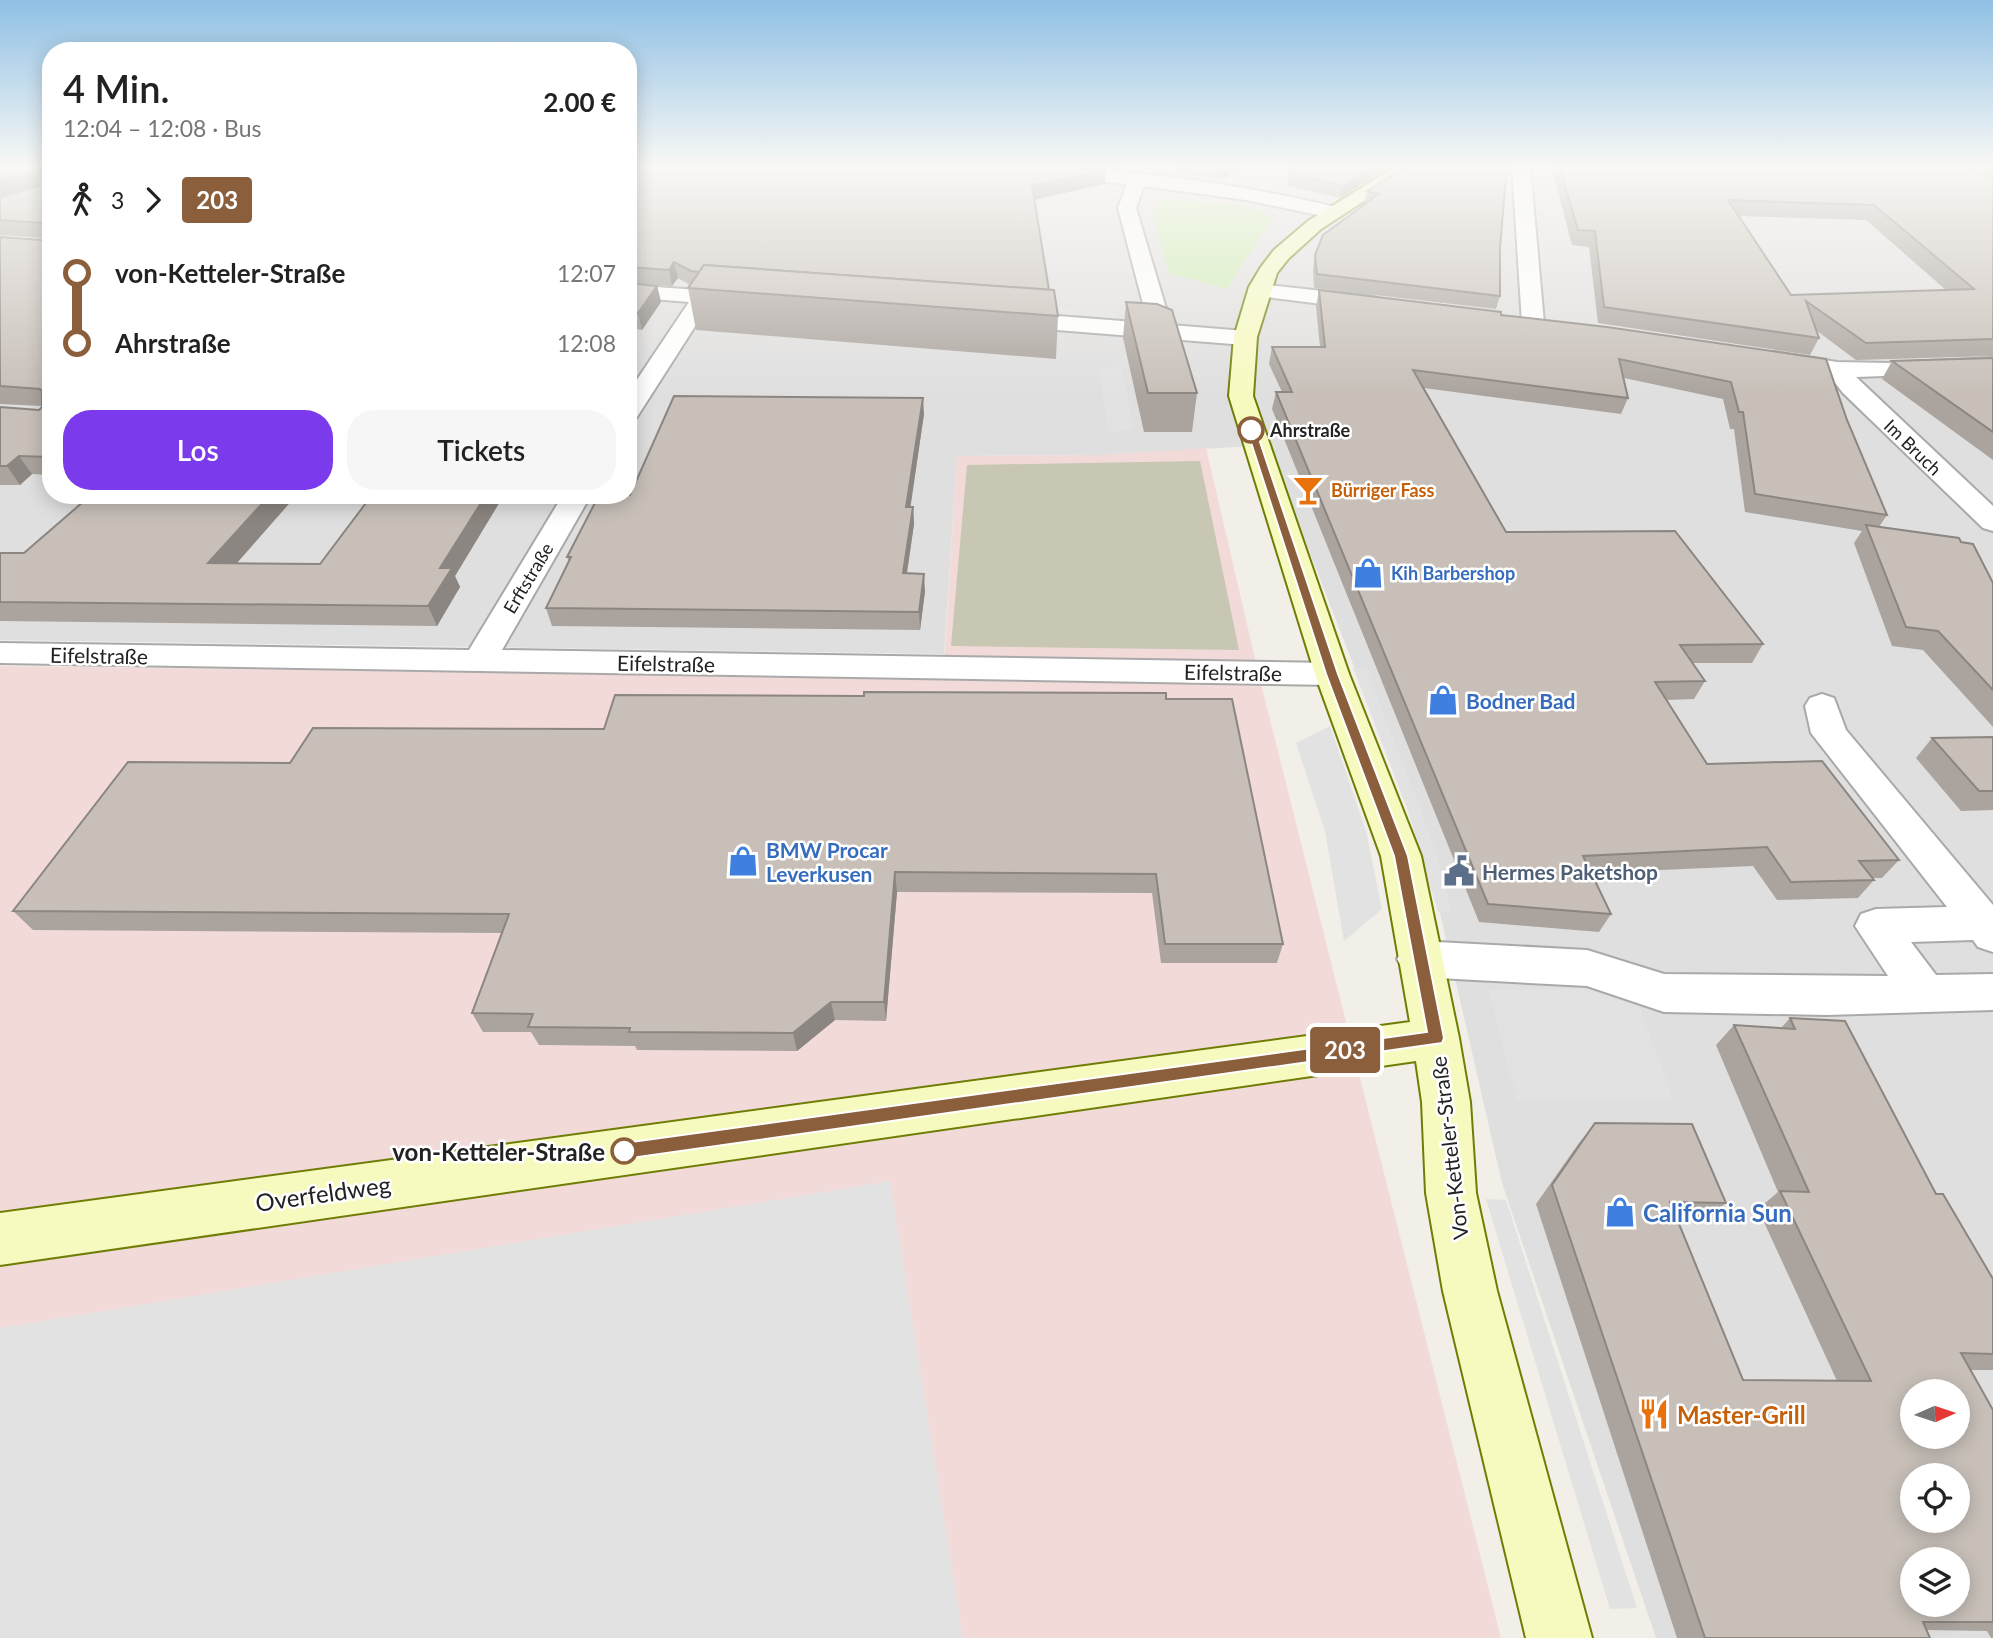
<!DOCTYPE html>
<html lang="de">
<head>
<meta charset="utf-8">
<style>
  body { margin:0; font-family:Lato,sans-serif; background:#f6f6f6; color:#222; height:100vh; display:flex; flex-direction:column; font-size:26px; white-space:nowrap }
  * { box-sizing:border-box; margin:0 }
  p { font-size:23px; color:#767676 }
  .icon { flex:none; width:38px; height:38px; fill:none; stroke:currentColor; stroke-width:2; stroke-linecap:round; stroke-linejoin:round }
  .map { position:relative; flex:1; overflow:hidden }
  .drawer { position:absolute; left:42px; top:42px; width:595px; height:462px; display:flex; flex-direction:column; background:#fff; border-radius:28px; box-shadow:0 4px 18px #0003 }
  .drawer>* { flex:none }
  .badge { padding:0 14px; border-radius:5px; font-size:24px; line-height:46px }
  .needle { width:46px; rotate:87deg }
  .buttons { position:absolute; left:1900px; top:1379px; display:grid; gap:14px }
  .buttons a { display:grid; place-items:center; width:70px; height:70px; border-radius:50%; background:#fff; box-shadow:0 4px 18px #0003; font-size:35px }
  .map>.badge { position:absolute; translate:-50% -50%; box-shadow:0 0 0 4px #fff }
  .legs { display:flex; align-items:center; gap:10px; height:77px; padding:0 21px; font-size:23px }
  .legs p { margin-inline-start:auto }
  .summary { display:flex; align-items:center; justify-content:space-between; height:119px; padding:0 21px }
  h1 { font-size:38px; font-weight:600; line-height:52px }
  .cta { display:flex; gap:14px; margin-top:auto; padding:14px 21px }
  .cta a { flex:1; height:80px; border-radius:28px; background:#7c3aed; color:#fff; font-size:28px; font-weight:600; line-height:80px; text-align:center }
  .cta a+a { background:#f6f6f6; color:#222 }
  ul { padding:0 21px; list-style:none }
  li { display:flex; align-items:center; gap:24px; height:70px; font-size:26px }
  li i { display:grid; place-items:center; width:10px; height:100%; margin:0 9px; background:currentColor }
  li i::after { content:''; width:18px; height:18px; margin:-9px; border:5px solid; border-radius:50%; background:#fff }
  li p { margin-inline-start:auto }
  li:first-child i { background:linear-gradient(#0000 50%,currentColor 0) }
  li:last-child i { background:linear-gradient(currentColor 50%,#0000 0) }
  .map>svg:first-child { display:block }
  .residential { fill:#e0dfdf; fill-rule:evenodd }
  .commercial { fill:#f2dad9 }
  .construction { fill:#c7c7b4 }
  .grass { fill:#cdebb0 }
  .parking { fill:#e2e2e2 }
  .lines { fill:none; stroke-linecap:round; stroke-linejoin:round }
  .street-casing { stroke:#a9a9a9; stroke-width:4 }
  .secondary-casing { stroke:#707d05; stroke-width:4 }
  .street { fill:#fff; fill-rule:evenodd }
  .secondary { fill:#f7fabf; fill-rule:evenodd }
  .wall { fill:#aba49e; fill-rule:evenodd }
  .shaded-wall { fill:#8b8681 }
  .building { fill:#c7bfb8; stroke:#8b8681; stroke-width:2; fill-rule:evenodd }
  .line-1 { fill:#8b5e3c; stroke:#fff; stroke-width:2 }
  .stop-1-dot { fill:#fff; stroke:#8b5e3c; stroke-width:3.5 }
  .labels { text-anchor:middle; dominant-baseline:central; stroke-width:5; stroke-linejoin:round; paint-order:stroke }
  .far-stop-label { font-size:18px; font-weight:bold; fill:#222; stroke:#fff; text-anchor:start }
  .far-street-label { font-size:18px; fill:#222; stroke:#fff }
  .far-food-label { font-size:18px; font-weight:bold; fill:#c56008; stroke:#fff; text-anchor:start }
  .far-shop-label { font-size:18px; font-weight:bold; fill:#366cbe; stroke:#fff; text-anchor:start }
  .street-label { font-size:21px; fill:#222; stroke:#fff }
  .shop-label { font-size:21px; font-weight:bold; fill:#366cbe; stroke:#fff; text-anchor:start }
  .service-label { font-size:21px; font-weight:bold; fill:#4e5e75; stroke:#fff; text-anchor:start }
  .near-stop-label { font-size:24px; font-weight:bold; fill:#222; stroke:#fff; text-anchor:end }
  .near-street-label { font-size:24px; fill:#222; stroke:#fff }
  .near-shop-label { font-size:24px; font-weight:bold; fill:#366cbe; stroke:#fff; text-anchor:start }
  .near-food-label { font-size:24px; font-weight:bold; fill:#c56008; stroke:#fff; text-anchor:start }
</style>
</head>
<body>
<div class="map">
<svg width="1993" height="1638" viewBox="0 0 1993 1638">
  <rect width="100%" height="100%" fill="#f2efe9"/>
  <path class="residential" d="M 0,165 L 51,165 L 51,495 L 628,495 L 628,165 L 1993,165 L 1993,1638 L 1656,1638 L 1502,1183 L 1426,852 L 1268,445 L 1104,455 L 957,456 L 944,654 L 0,640 ZM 1913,1391 L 1958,1391 L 1958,1437 L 1913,1437 ZM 1913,1475 L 1958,1475 L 1958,1521 L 1913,1521 ZM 1913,1559 L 1958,1559 L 1958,1605 L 1913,1605 Z"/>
  <path class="commercial" d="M 1206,448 L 1260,680 L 1501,1638 L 0,1638 L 0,666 L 943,678 L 957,456 L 1104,455 Z"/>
  <path class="construction" d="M 1200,461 L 1239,650 L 951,646 L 967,465 Z"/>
  <path class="grass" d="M 1160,198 L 1254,207 L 1273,217 L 1227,289 L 1169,273 L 1152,215 Z"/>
  <g class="parking">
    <path d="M 973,302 L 1118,313 L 1116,322 L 969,311 Z"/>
    <path d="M 1121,366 L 1134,428 L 1109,434 L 1098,371 Z"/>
    <path d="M 1353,668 L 1366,668 L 1420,807 L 1439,861 L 1452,913 L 1438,912 L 1407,808 Z"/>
    <path d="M 1330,726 L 1366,831 L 1382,909 L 1344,941 L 1325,831 L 1296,743 Z"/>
    <path d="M 1585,989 L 1639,1006 L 1674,1101 L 1517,1100 L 1489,990 Z"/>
    <path d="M 890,1181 L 963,1638 L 0,1638 L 0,1328 Z"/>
    <path d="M 1486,1199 L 1506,1200 L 1637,1608 L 1610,1609 Z"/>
  </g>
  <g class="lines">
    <g class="street-casing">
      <g id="street">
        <path d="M 976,165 C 1097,165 1221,179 1339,208 L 1341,212 L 1332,218 L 1246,200 L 1144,186 L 1136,208 L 1171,325 L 1245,331 L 1253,333 L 1256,338 L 1253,343 L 1245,345 L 1007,326 L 999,324 L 996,319 L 999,314 L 1007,312 L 1148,323 L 1118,208 L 1127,184 L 984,170 Z"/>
        <path d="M 1512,165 L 1530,165 L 1544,323 L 1541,328 L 1525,328 L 1522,323 Z"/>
        <path d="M 1259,284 L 1369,296 L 1377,298 L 1380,303 L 1377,308 L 1369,310 L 1251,295 L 1248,290 L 1251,285 Z"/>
        <path d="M 628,285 L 741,293 L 749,294 L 752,299 L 749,304 L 710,303 L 637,417 L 628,420 L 628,393 L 689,302 L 628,297 Z"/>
        <path d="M 1775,352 L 1837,362 L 1889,363 L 1993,358 L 1993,372 L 1856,377 L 1993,506 L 1993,531 L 1983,528 L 1843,393 L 1829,375 L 1767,364 L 1763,359 L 1767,354 Z"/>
        <path d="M 563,495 L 591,495 L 502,650 L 1332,663 L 1344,666 L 1349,674 L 1344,682 L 1332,685 L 0,663 L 0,643 L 469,650 Z"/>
        <path d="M 1822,694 L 1834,698 L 1846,730 L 1993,905 L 1993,952 L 1978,947 L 1973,940 L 1911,942 L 1936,975 L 1993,974 L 1993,1010 L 1827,1015 L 1664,1012 L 1587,986 L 1419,977 L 1404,971 L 1397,959 L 1404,947 L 1419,941 L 1587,950 L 1664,974 L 1888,976 L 1855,926 L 1861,914 L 1876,909 L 1947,907 L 1811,733 L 1805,706 L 1810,698 Z"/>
      </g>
    </g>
    <g class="secondary-casing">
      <path id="secondary" d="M 1398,165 L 1419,165 L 1321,229 L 1288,259 L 1277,273 L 1257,337 L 1253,396 L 1349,674 L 1421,856 L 1459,1038 L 1470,1102 L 1476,1193 L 1497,1291 L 1592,1638 L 1526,1638 L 1443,1291 L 1426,1193 L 1422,1102 L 1416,1061 L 0,1265 L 0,1213 L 1410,1022 L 1381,856 L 1315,674 L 1229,396 L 1234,337 L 1249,287 L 1261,267 L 1274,250 L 1308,221 Z"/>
    </g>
    <use href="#street" class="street"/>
    <use href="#secondary" class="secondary"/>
  </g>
  <g class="wall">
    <path d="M 0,165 L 51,165 L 51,475 L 32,474 L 20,485 L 0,485 L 0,407 L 39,410 L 42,406 L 0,404 L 0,237 L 41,240 L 44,238 L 0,235 Z"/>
    <path d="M 628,165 L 1105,184 L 1034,200 L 1049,290 L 1058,316 L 1056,359 L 696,330 L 688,288 L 690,285 L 678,278 L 672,286 L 632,283 L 657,286 L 661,302 L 642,330 L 635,329 L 628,339 Z"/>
    <path d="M 1061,165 L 1120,165 L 1120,169 Z"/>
    <path d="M 1174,165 L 1244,165 L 1222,179 L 1177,172 Z"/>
    <path d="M 1288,165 L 1392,165 L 1340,198 L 1288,186 Z"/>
    <path d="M 1408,165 L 1500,247 L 1500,296 L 1496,309 L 1314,288 L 1313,269 L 1315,255 L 1366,204 L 1364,204 L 1367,191 Z"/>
    <path d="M 1551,165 L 1993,165 L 1993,356 L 1856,360 L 1817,331 L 1819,338 L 1810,355 L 1598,323 L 1589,247 L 1572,245 ZM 1738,216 L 1866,220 L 1946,290 L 1791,295 Z"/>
    <path d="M 1319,290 L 1501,315 L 1607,327 L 1847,420 L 1887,515 L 1879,527 L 1993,583 L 1993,727 L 1923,650 L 1892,646 L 1854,543 L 1862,531 L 1745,512 L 1734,429 L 1730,429 L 1723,399 L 1624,378 L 1628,398 L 1621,414 L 1424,388 L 1506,532 L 1763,644 L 1752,663 L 1693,663 L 1705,681 L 1694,699 L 1667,700 L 1707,764 L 1899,860 L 1882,878 L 1873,878 L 1874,880 L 1858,898 L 1777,900 L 1753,866 L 1591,873 L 1611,914 L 1599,932 L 1479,922 L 1272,409 L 1276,392 L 1282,392 L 1269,364 L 1272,347 L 1320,347 L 1316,306 Z"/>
    <path d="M 1126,302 L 1197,393 L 1192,432 L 1144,432 L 1123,338 Z"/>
    <path d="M 1993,358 L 1993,460 L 1882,379 L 1892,361 Z"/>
    <path d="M 924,414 L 910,507 L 913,507 L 914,524 L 907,574 L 925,591 L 920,630 L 552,626 L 546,608 L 569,562 L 567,557 L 628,495 Z"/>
    <path d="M 91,495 L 504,495 L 455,576 L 460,587 L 437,626 L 0,621 L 0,553 L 24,553 ZM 294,498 L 368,501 L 320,564 L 237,563 Z"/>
    <path d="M 1166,699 L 1283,944 L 1277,963 L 1161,963 L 1152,893 L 897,892 L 886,1021 L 835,1020 L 797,1051 L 637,1050 L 635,1046 L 539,1045 L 531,1032 L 483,1032 L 472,1013 L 502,933 L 33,930 L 13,911 L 290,763 L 604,729 Z"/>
    <path d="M 1993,737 L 1993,810 L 1961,811 L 1916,758 L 1932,738 Z"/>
    <path d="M 1790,1018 L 1936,1194 L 1993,1279 L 1993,1370 L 1970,1370 L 1993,1410 L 1993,1638 L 1991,1638 L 1987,1631 L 1926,1630 L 1930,1638 L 1677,1638 L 1536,1204 L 1579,1143 L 1595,1123 L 1726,1203 L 1705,1221 L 1678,1220 L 1743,1380 L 1837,1381 L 1758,1209 L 1778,1192 L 1716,1045 L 1734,1025 L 1781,1028 Z"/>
  </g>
  <g class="shaded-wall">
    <path d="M 1226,165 L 1244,165 L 1222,179 L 1224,167 Z"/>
    <path d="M 1376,165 L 1392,165 L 1340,198 L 1343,186 Z"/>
    <path d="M 42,169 L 50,183 L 0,197 L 0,180 Z"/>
    <path d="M 1106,170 L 1105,184 L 1032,200 L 1032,185 Z"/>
    <path d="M 674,262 L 678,278 L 672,286 L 669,270 Z"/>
    <path d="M 657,286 L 661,302 L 642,330 L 638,313 Z"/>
    <path d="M 631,312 L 635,329 L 628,339 L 628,317 Z"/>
    <path d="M 923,398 L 924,414 L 908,524 L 906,507 Z"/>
    <path d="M 19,456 L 32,474 L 20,485 L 7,466 Z"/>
    <path d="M 270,495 L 293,495 L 294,498 L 220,582 L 208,563 Z"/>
    <path d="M 486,495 L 504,495 L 455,576 L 460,587 L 437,626 L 428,606 L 440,568 Z"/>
    <path d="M 913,507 L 914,524 L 904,591 L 903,573 Z"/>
    <path d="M 924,574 L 925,591 L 920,630 L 919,612 Z"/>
    <path d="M 895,872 L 897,892 L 886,1021 L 884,1002 Z"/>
    <path d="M 831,1002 L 835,1020 L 797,1051 L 793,1033 Z"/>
  </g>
  <g class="building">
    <path d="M 0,165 L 51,165 L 51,457 L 19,456 L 7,466 L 0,466 L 0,407 L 39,410 L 42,407 L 42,391 L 40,389 L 0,386 L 0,237 L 41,240 L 44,237 L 42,223 L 0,220 L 0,197 L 43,185 L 45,171 L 42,169 L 0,180 Z"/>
    <path d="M 628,165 L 1058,165 L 1106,170 L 1032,185 L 1049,290 L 704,265 L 699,272 L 691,271 L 674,262 L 669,270 L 628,267 Z"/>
    <path d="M 1290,165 L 1376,165 L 1343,186 L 1290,173 Z"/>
    <path d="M 1408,165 L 1507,165 L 1500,247 L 1500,296 L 1317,274 L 1315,255 L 1323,235 L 1379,194 L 1367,191 Z"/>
    <path d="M 1559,165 L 1969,165 L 1993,180 L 1993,339 L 1866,343 L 1806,301 L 1819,338 L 1604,307 L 1595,231 L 1578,230 ZM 1728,200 L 1874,205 L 1974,289 L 1791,295 Z"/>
    <path d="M 704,265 L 1054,290 L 1058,316 L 688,288 Z"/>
    <path d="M 628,283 L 657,286 L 638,313 L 631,312 L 628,317 Z"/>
    <path d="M 1319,290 L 1501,312 L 1501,315 L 1607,327 L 1826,359 L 1847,420 L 1887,515 L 1755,494 L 1743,412 L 1739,412 L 1731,382 L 1619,359 L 1628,398 L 1413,370 L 1506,532 L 1675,531 L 1763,644 L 1680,645 L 1705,681 L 1655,682 L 1707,764 L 1822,761 L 1899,860 L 1859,861 L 1874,880 L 1791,882 L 1767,847 L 1583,856 L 1611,914 L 1488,904 L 1276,392 L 1292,392 L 1272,347 L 1325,347 Z"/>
    <path d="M 1126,302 L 1157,304 L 1172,310 L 1197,393 L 1148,393 Z"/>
    <path d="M 1993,358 L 1993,432 L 1892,361 Z"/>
    <path d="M 674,396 L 923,398 L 906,507 L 913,507 L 903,573 L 924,574 L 919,612 L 546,608 L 571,557 L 567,557 L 599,495 L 630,495 Z"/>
    <path d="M 91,495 L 270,495 L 208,563 L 320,564 L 372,495 L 486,495 L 440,568 L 452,568 L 428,606 L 0,602 L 0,553 L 24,553 Z"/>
    <path d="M 1866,525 L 1959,538 L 1961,542 L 1973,544 L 1993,583 L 1993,690 L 1938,631 L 1906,627 Z"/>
    <path d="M 864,692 L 1166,693 L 1166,699 L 1232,699 L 1283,944 L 1165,944 L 1156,874 L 895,872 L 884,1002 L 831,1002 L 793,1033 L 629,1032 L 630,1028 L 528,1027 L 533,1014 L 472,1013 L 509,914 L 13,911 L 128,762 L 290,763 L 313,728 L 604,729 L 615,695 L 864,696 Z"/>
    <path d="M 1993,737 L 1993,791 L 1979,791 L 1932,738 Z"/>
    <path d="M 1790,1018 L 1845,1021 L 1936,1194 L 1943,1194 L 1993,1279 L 1993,1354 L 1961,1353 L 1993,1410 L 1993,1622 L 1923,1622 L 1930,1638 L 1705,1638 L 1552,1185 L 1595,1123 L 1692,1124 L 1726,1203 L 1670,1202 L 1743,1380 L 1871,1381 L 1780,1191 L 1809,1192 L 1734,1025 L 1795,1029 ZM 1913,1391 L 1958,1391 L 1958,1437 L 1913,1437 ZM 1913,1475 L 1958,1475 L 1958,1521 L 1913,1521 ZM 1913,1559 L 1958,1559 L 1958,1605 L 1913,1605 Z"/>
  </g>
  <linearGradient id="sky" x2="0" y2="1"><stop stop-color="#8fc0e4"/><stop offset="0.42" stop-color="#f9f8f5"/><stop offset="1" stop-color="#f9f8f5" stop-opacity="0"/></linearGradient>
  <rect width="1993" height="395" fill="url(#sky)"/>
  <path class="line-1" d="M 1251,428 L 1256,430 L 1338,674 L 1408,856 L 1444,1038 L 1442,1043 L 624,1159 L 618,1157 L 615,1151 L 618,1145 L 624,1143 L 1427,1032 L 1394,856 L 1326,674 L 1247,430 Z"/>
  <defs>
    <g id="bar-bare" transform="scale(2.415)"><path d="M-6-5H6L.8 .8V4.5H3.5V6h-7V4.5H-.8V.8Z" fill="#e8710a" stroke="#fff" stroke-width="2.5" paint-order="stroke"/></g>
    <g id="shop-bare" transform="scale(2.415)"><path d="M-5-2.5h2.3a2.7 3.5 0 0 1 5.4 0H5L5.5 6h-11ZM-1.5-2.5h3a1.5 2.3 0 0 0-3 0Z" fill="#3f7fe0" stroke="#fff" stroke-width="2.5" paint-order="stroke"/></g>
    <g id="civic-bare" transform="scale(2.415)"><path d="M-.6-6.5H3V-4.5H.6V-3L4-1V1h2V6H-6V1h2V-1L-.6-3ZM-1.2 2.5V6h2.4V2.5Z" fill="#5c6f8a" stroke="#fff" stroke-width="2.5" paint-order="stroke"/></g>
    <g id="restaurant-bare" transform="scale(2.415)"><path d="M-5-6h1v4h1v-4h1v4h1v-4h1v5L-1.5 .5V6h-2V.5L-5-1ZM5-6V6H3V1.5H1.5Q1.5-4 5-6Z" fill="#e8710a" stroke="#fff" stroke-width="2.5" paint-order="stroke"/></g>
  </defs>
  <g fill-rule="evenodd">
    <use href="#bar-bare" x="1308" y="490"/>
    <use href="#shop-bare" x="1368" y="573"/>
    <use href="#shop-bare" x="1443" y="700"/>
    <use href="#shop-bare" x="743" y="861"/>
    <use href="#civic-bare" x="1459" y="871"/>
    <use href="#shop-bare" x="1620" y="1212"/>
    <use href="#restaurant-bare" x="1654" y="1414"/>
  </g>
  <g class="stop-1-dot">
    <circle cx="1251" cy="430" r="12"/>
    <circle cx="624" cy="1151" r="12"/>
  </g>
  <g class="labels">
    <g class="far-stop-label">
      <text x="1270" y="430">Ahrstraße</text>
    </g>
    <g class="far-street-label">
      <text transform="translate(1913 447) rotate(44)">Im Bruch</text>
      <text transform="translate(528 578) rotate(-59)">Erftstraße</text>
    </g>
    <g class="far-food-label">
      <text x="1331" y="490">Bürriger Fass</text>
    </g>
    <g class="far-shop-label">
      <text x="1391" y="573">Kih Barbershop</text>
    </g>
    <g class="street-label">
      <text transform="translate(99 655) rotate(1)">Eifelstraße</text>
      <text transform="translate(666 663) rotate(1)">Eifelstraße</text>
      <text transform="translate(1233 672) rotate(1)">Eifelstraße</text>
      <text transform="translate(1449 1148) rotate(-97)">Von-Ketteler-Straße</text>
    </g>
    <g class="shop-label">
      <text x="1466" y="700">Bodner Bad</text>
      <text x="766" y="849">BMW Procar<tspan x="766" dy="24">Leverkusen</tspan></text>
    </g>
    <g class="service-label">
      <text x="1482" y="871">Hermes Paketshop</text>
    </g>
    <g class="near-stop-label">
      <text x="605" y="1151">von-Ketteler-Straße</text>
    </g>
    <g class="near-street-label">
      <text transform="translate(323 1193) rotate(-8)">Overfeldweg</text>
    </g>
    <g class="near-shop-label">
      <text x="1643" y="1212">California Sun</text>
    </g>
    <g class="near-food-label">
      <text x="1677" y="1414">Master-Grill</text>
    </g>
  </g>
</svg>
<div class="buttons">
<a><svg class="needle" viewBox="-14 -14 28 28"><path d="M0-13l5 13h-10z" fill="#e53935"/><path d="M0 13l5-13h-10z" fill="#767676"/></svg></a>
<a><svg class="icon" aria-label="locate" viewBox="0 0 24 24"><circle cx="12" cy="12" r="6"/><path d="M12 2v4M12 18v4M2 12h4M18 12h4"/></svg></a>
<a><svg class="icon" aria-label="layers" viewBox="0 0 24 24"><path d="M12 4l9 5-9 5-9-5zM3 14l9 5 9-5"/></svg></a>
</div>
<b class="badge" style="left:1345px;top:1050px;background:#8b5e3c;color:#fff">203</b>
<section class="drawer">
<div class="summary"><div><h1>4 Min.</h1><p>12:04 – 12:08 · Bus</p></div><b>2.00 €</b></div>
<div class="legs"><svg class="icon" aria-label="walk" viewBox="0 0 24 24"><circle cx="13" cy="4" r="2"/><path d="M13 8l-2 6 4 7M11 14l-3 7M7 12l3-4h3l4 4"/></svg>3<svg class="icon" aria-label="forward" viewBox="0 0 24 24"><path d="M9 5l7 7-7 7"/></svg><b class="badge" style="background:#8b5e3c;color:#fff">203</b></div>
<ul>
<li><i style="color:#8b5e3c"></i><b>von-Ketteler-Straße</b><p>12:07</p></li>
<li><i style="color:#8b5e3c"></i><b>Ahrstraße</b><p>12:08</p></li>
</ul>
<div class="cta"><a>Los</a><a>Tickets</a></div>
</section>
</div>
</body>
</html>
